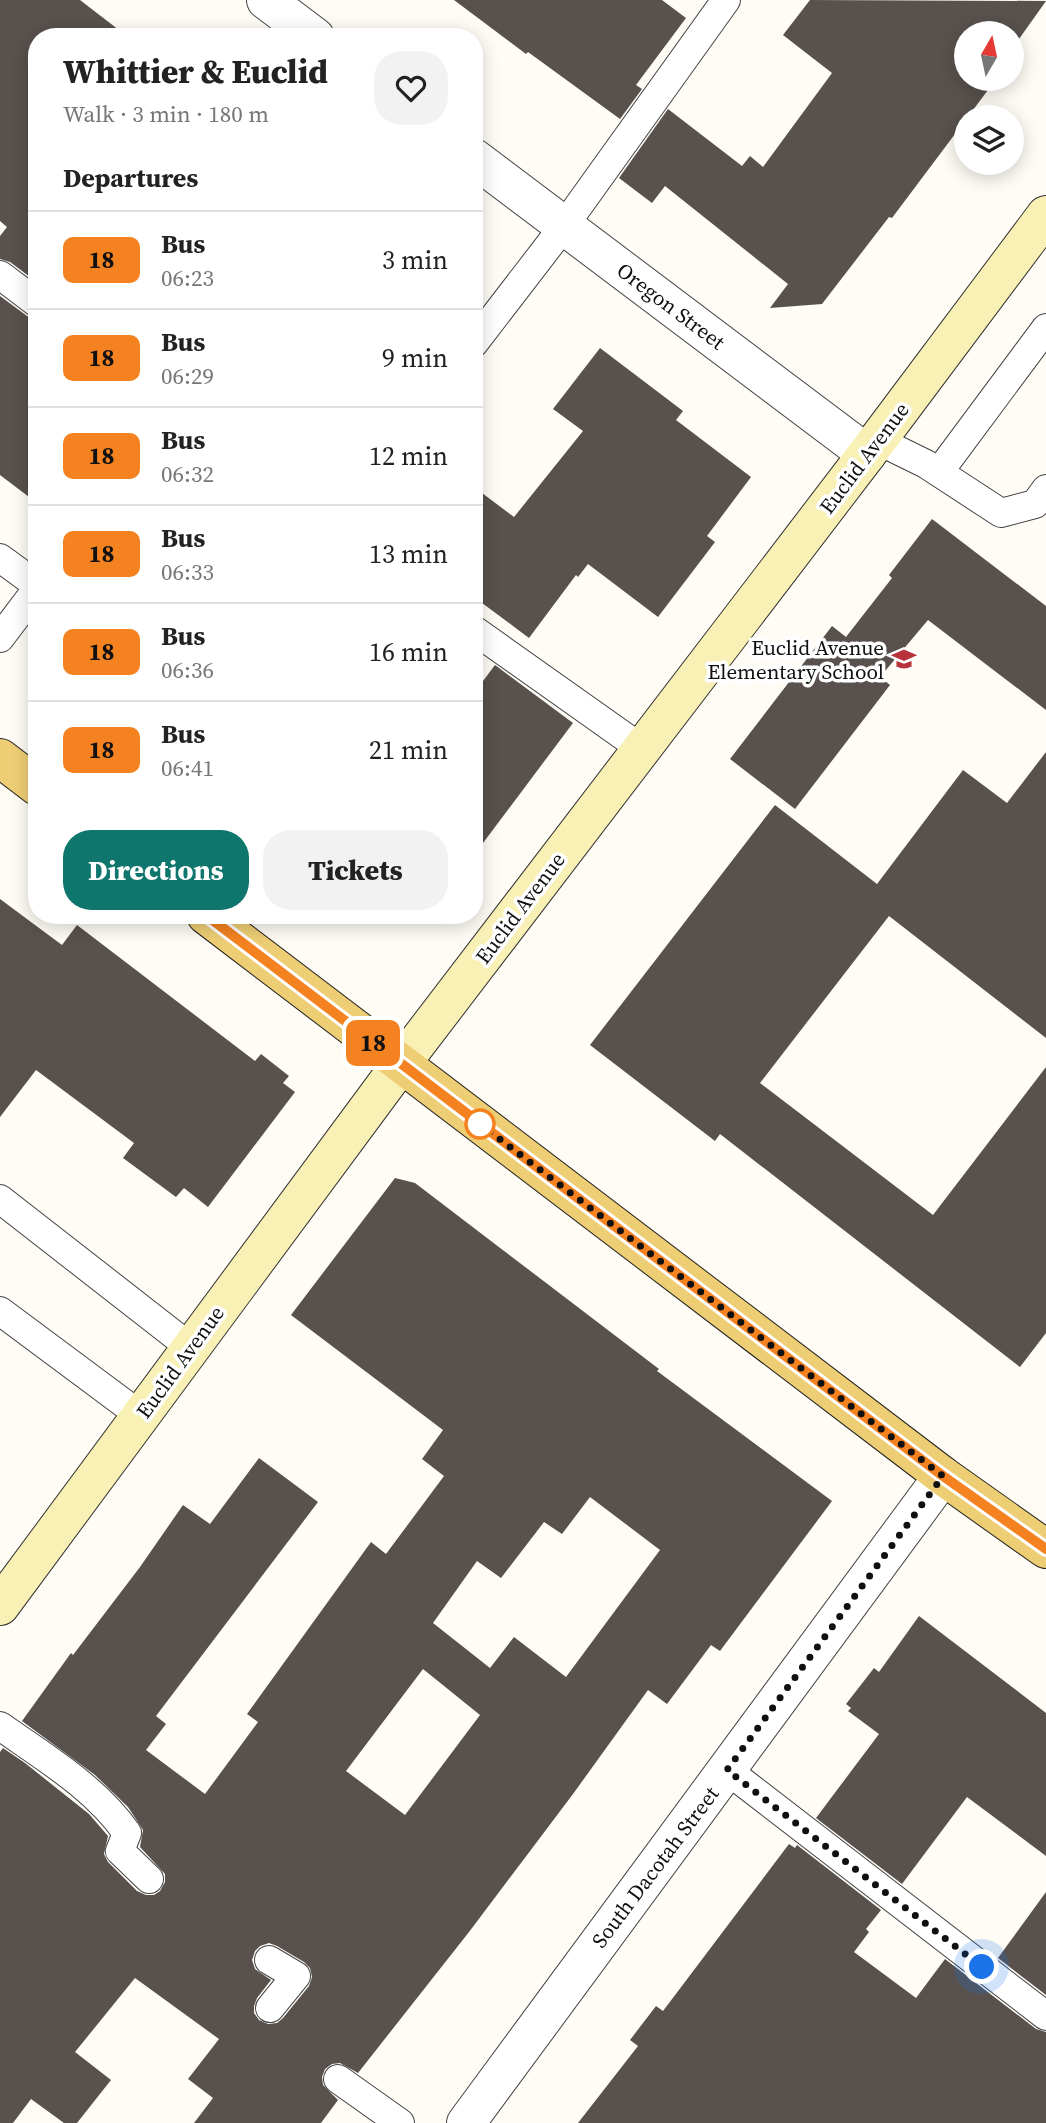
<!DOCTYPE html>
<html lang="en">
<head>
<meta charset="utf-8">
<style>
  body { margin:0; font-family:"Source Serif 4",serif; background:#f2f2f2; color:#222; height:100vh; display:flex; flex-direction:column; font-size:26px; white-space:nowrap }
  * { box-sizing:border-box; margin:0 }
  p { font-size:23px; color:#767676 }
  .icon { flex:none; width:38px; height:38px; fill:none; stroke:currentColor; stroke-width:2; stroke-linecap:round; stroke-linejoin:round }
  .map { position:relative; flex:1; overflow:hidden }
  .side { position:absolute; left:28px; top:28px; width:455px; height:896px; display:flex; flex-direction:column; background:#fff; border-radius:28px; box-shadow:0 4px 18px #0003 }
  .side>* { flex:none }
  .badge { padding:0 14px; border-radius:10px; font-size:24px; line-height:46px }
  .needle { width:46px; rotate:9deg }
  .fabs { position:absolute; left:954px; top:21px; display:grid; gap:14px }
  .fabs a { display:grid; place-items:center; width:70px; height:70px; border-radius:50%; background:#fff; box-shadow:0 4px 18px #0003; font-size:35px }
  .you { position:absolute; width:35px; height:35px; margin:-18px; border:5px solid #fff; border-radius:50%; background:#1a73e8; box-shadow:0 0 0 10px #1a73e833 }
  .map>.badge { position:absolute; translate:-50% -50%; box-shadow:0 0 0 4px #fff }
  h2 { padding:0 35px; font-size:26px; line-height:63px }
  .round { display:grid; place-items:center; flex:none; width:74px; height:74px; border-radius:28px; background:#f2f2f2 }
  .summary { display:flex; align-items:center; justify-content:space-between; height:119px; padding:0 35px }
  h1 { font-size:33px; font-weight:800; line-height:52px }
  .primary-button { display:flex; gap:14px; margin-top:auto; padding:14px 35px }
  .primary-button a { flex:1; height:80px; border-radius:28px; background:#0f766e; color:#fff; font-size:28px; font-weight:800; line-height:80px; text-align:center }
  .primary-button a+a { background:#f2f2f2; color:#222 }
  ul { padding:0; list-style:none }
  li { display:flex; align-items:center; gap:21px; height:98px; padding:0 35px; border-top:2px solid #e0e0e0 }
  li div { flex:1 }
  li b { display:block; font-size:26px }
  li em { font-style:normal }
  li .badge { min-width:77px; font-weight:700; text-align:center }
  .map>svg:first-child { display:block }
  .building { fill:#58514d; fill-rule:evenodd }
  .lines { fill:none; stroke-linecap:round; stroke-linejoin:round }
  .lane-casing { stroke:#434343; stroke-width:30 }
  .street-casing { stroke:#434343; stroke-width:40 }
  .secondary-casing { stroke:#323232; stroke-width:40 }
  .primary-casing { stroke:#212121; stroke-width:40 }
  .lane { stroke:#fff; stroke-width:28 }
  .street { stroke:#fff; stroke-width:38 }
  .secondary { stroke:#f9f0b5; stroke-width:38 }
  .primary { stroke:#eece75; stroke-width:38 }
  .line-casing { stroke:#fff; stroke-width:16 }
  .line { stroke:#f58220; stroke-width:10 }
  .walk { stroke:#101010; stroke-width:7; stroke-dasharray:0 12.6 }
  .stop-dot { fill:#fff; stroke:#f58220; stroke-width:3.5 }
  .labels { text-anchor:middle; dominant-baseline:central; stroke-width:7; stroke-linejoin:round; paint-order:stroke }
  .street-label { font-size:21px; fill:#101010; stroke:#fff }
  .poi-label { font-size:21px; fill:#101010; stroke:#fff; text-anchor:end }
</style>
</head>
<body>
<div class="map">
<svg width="1046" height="2123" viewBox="0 0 1046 2123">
  <rect width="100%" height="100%" fill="#fefcf5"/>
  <g class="building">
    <path d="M 0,0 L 80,0 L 128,37 L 37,37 L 37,282 L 10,262 L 0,259 L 0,236 L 7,227 L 0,221 Z"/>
    <path d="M 454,0 L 662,0 L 686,18 L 636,85 L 642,89 L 620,119 L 528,52 L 526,54 Z"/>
    <path d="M 810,0 L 1046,1 L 1012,49 L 1012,33 L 966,33 L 966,79 L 990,79 L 984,87 L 988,90 L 892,218 L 889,217 L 822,304 L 770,308 L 788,284 L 665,186 L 652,203 L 619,178 L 668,109 L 742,166 L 750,156 L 763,167 L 832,73 L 783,35 Z"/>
    <path d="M 0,296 L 27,316 L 37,319 L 37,503 L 0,475 Z"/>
    <path d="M 600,348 L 683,411 L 676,420 L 751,477 L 707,536 L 715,542 L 658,617 L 588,564 L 578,577 L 576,575 L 529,638 L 474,597 L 474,487 L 514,517 L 583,431 L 553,409 Z"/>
    <path d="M 932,519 L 1046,606 L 1046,710 L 928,620 L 880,677 L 890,685 L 795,809 L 730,759 L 832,626 L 846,637 L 892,578 L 889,575 Z"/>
    <path d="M 495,665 L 573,723 L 474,855 L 474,693 Z"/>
    <path d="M 1046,752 L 1046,1038 L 889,916 L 760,1083 L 933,1215 L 1046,1067 L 1046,1333 L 1020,1367 L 720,1134 L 715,1141 L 590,1045 L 775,805 L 877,884 L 963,770 L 1007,803 Z"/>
    <path d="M 0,899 L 62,945 L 77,925 L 255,1061 L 261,1054 L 289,1076 L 283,1083 L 295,1092 L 208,1207 L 184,1188 L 176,1197 L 123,1158 L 134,1143 L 36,1070 L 0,1117 Z"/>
    <path d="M 395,1178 L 415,1183 L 659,1369 L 657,1371 L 832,1501 L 720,1651 L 711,1645 L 667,1704 L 648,1690 L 573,1794 L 469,1932 L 358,2073 L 340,2063 L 332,2064 L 325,2069 L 322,2077 L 323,2085 L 338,2100 L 321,2123 L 194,2123 L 213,2098 L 188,2079 L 219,2039 L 135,1978 L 75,2052 L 111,2080 L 77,2123 L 64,2123 L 31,2099 L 13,2123 L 0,2123 L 0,1752 L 3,1748 L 25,1763 L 89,1814 L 108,1836 L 104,1854 L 108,1862 L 137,1891 L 146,1895 L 154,1895 L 160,1891 L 165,1882 L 165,1874 L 140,1847 L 143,1830 L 128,1807 L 95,1775 L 22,1721 L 71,1653 L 73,1655 L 140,1567 L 183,1505 L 210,1524 L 259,1458 L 318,1502 L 156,1716 L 166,1724 L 146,1750 L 205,1794 L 258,1722 L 247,1714 L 371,1542 L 386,1554 L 444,1476 L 422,1459 L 443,1430 L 291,1315 ZM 590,1497 L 660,1550 L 566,1677 L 514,1637 L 490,1668 L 433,1623 L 477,1561 L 501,1578 L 544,1522 L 562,1534 ZM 423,1669 L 480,1715 L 405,1815 L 346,1771 ZM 269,1943 L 277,1946 L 304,1962 L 310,1968 L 312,1977 L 309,1986 L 283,2018 L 277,2023 L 268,2024 L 259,2020 L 254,2013 L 254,2006 L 257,1998 L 271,1980 L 255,1969 L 252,1960 L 255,1951 L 260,1946 Z"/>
    <path d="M 919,1616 L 1046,1713 L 1046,1856 L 967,1797 L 902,1884 L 816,1818 L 879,1734 L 848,1711 L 851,1708 L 846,1704 L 874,1668 L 879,1672 Z"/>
    <path d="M 789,1844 L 795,1848 L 797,1845 L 881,1910 L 866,1929 L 869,1932 L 854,1952 L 916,1998 L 945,1959 L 1036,2029 L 1046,2032 L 1046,2123 L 578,2123 L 638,2046 L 630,2040 L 656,2006 L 663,2011 Z"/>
    <path d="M 1046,1892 L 1046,1995 L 998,1958 Z"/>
  </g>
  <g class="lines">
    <g class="lane-casing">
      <g id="lane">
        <path d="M 0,275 L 37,303"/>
        <path d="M 474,343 L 564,226 L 726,0"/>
        <path d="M 877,440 L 926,464 L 1001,513 L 1035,504 L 1046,489"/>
        <path d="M 939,472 L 1046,328"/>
        <path d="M 0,558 L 37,585"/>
        <path d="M 474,630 L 642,749"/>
        <path d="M 0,638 L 37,589"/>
        <path d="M 0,1199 L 191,1348"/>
        <path d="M 0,1311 L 141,1416"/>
        <path d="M 0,1726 C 44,1757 96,1788 127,1833 L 120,1851 L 149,1879"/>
        <path d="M 727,1770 L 1046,2016"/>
        <path d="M 269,1960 L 296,1976 L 270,2008"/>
        <path d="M 338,2079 L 400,2123"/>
      </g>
    </g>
    <g class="street-casing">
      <g id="street">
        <path d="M 266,0 L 315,37"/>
        <path d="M 474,158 L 867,454"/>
        <path d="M 466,2123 L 943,1476"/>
      </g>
    </g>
    <g class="secondary-casing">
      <path id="secondary" d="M 0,1606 L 401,1064 L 867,454 L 1046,215"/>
    </g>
    <g class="primary-casing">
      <g id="primary">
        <path d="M 0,758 L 37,786"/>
        <path d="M 206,915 L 943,1476 L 1046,1549"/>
      </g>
    </g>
    <use href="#lane" class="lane"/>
    <use href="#street" class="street"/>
    <use href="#secondary" class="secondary"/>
    <use href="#primary" class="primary"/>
  </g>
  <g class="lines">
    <g class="line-casing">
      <path id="line" d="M 206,915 L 943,1476 L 1046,1549"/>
    </g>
    <use href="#line" class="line"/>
    <path class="walk" d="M 480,1124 L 943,1476 L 727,1770 L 982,1967"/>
  </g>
  <defs>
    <g id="school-bare" transform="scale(1.89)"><path d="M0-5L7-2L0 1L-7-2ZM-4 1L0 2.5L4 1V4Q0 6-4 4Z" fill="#b7323a" stroke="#fff" stroke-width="2.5" paint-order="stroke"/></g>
  </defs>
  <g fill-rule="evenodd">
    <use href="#school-bare" x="904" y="659"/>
  </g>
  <circle class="stop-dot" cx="480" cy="1124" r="14"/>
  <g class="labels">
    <g class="street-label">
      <text transform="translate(671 306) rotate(37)">Oregon Street</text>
      <text transform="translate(864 458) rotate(-53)">Euclid Avenue</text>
      <text transform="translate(520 908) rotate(-53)">Euclid Avenue</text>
      <text transform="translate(180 1362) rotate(-54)">Euclid Avenue</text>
      <text transform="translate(655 1867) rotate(-53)">South Dacotah Street</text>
    </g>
    <g class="poi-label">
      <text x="884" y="647">Euclid Avenue<tspan x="884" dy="24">Elementary School</tspan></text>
    </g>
  </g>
</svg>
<div class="fabs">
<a><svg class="needle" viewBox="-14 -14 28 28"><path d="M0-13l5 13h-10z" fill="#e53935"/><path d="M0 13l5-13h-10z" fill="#767676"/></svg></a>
<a><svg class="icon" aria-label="layers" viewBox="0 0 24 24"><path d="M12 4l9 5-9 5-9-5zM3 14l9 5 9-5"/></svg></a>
</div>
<div class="you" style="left:982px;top:1967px"></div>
<b class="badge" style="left:373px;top:1043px;background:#f58220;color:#111">18</b>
<section class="side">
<div class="summary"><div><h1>Whittier &amp; Euclid</h1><p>Walk · 3 min · 180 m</p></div><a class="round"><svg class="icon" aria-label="heart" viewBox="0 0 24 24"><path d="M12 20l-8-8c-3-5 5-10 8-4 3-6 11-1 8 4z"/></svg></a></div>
<h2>Departures</h2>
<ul>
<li><span class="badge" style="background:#f58220;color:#111">18</span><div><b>Bus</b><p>06:23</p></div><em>3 min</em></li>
<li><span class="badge" style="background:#f58220;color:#111">18</span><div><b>Bus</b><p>06:29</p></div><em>9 min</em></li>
<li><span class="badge" style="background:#f58220;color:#111">18</span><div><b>Bus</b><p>06:32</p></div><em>12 min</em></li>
<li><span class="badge" style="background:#f58220;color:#111">18</span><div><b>Bus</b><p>06:33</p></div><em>13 min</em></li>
<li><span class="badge" style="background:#f58220;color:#111">18</span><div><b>Bus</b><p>06:36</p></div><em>16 min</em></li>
<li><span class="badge" style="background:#f58220;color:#111">18</span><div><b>Bus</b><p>06:41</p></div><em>21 min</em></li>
</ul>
<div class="primary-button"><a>Directions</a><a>Tickets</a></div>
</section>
</div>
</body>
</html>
